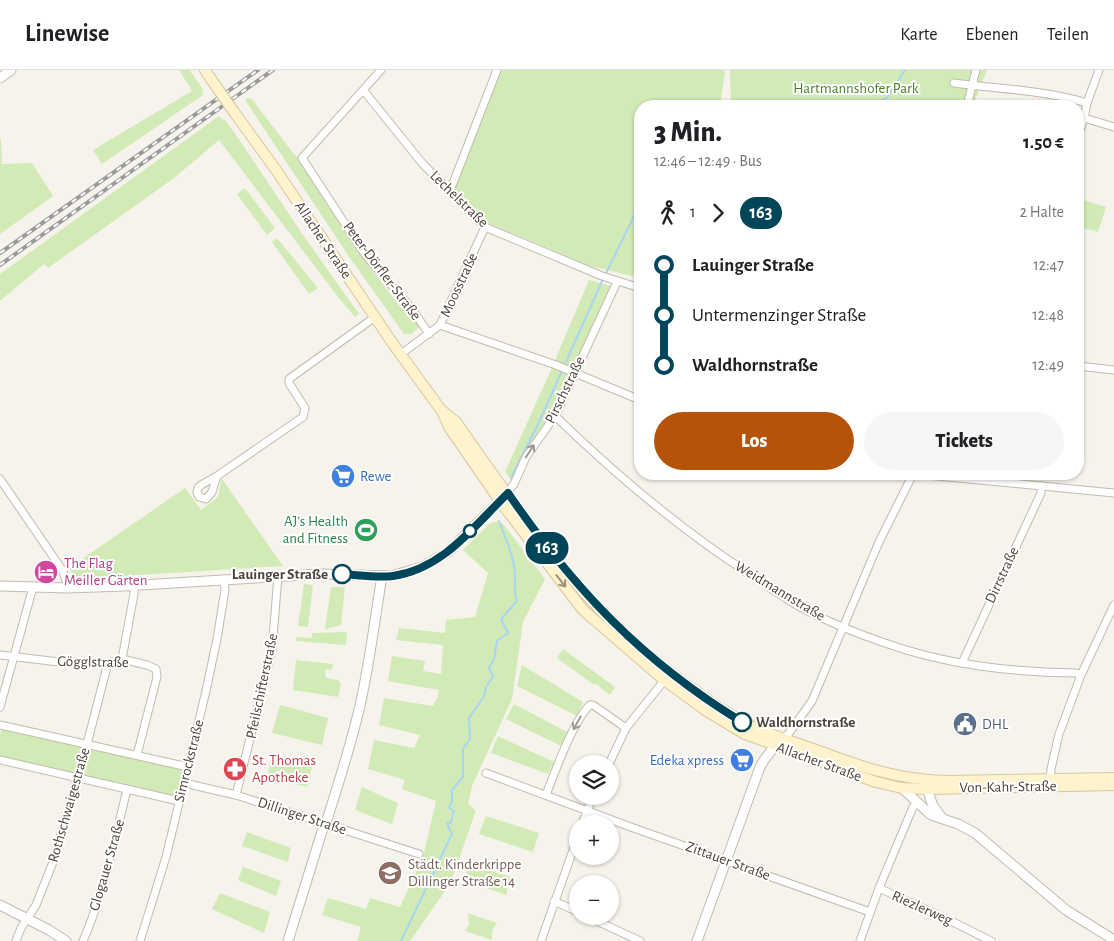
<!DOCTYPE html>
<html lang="de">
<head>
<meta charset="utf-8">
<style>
  body { margin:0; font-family:"Alegreya Sans",sans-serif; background:#f6f6f6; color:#202124; height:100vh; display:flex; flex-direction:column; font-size:19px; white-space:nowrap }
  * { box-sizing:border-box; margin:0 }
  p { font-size:16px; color:#757577 }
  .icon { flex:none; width:28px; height:28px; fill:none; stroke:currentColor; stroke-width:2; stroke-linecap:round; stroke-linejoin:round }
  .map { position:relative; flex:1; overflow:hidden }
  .side { position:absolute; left:634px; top:30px; width:450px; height:380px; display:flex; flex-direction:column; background:#fff; border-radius:20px; box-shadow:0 1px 4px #0004 }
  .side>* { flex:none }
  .badge { padding:0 10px; border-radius:16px; font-size:18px; line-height:32px }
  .buttons { position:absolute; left:569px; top:685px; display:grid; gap:10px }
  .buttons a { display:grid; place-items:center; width:50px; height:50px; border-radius:50%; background:#fff; box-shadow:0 1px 4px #0004; font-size:25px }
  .map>.badge { position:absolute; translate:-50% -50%; box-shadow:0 0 0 2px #fff }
  .legs { display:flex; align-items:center; gap:8px; height:55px; padding:0 20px; font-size:16px }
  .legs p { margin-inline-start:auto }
  .summary { display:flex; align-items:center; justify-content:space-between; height:85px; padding:0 20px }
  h1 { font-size:28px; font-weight:800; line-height:38px }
  .cta { display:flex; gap:10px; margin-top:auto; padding:10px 20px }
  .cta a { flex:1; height:58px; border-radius:30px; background:#b45309; color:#fff; font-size:20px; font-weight:800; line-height:58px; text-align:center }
  .cta a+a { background:#f6f6f6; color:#202124 }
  ul { padding:0 20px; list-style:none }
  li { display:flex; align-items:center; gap:18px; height:50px; font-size:19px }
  li i { display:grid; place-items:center; width:8px; height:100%; margin:0 6px; background:currentColor }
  li i::after { content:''; width:12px; height:12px; margin:-6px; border:4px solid; border-radius:50%; background:#fff }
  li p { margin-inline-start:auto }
  li:first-child i { background:linear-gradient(#0000 50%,currentColor 0) }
  li:last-child i { background:linear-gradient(currentColor 50%,#0000 0) }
  header { display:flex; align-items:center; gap:30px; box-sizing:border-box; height:70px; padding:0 25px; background:#fff; border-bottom:1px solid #e0e0e0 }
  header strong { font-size:24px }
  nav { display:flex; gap:28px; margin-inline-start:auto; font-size:18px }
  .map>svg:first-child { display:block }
  .green { fill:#d2eab5 }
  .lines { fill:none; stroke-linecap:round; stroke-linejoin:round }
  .stream { stroke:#a9d4f2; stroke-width:2 }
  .minor-casing { stroke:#c2bbae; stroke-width:9 }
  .tertiary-casing { stroke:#c2bbae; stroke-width:11 }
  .secondary-casing { stroke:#d6c79b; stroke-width:12 }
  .minor { stroke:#fff; stroke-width:7 }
  .tertiary { stroke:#fff; stroke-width:9 }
  .secondary { stroke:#fff3cd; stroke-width:10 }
  .rail-casing { stroke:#9a9a9a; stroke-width:4 }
  .rail { stroke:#fff; stroke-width:2; stroke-dasharray:5.5; stroke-linecap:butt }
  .secondary-bridge-casing { stroke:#d6c79b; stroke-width:12; stroke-linecap:butt }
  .secondary-bridge { stroke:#fff3cd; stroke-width:10 }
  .oneway { stroke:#9c9892 }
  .oneway2 { stroke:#9c937c }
  .line-1-casing { stroke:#fff; stroke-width:11 }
  .line-1 { stroke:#00465a; stroke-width:8 }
  .stop-1-dot { fill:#fff; stroke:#00465a; stroke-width:2.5 }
  .labels { text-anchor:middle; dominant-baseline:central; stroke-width:4; stroke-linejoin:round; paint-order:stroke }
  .park-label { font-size:15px; fill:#4a7f2a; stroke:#fff }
  .street-label { font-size:15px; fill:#4b4439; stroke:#fff }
  .shop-label { font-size:15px; fill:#366cbe; stroke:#fff; text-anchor:start }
  .leisure-label { font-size:15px; fill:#27864d; stroke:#fff; text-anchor:end }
  .hotel-label { font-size:15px; fill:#b23c85; stroke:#fff; text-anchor:start }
  .stop-label { font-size:15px; font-weight:bold; fill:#4b4439; stroke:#fff; text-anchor:end }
  .service-label { font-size:15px; fill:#4e5e75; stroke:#fff; text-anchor:start }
  .health-label { font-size:15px; fill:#be3a42; stroke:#fff; text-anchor:start }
  .education-label { font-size:15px; fill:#785e54; stroke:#fff; text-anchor:start }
</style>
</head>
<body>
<header>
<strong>Linewise</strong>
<nav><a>Karte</a><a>Ebenen</a><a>Teilen</a></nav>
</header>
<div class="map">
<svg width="1114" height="871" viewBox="0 0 1114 871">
  <rect width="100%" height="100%" fill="#f6f3ec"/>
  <g class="green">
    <path d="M 179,0 L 190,0 L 202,18 L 203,25 L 102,94 L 93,80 L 192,21 Z"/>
    <path d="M 499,0 L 724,0 L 725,3 L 720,36 L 640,36 L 640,208 L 590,196 L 484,151 L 454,118 Z"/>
    <path d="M 730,0 L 987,0 L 973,36 L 731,36 Z"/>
    <path d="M 247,28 L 252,29 L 293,83 L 300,89 L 364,189 L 401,238 L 412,245 L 421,255 L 411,264 L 404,264 L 350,188 L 245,30 Z"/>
    <path d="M 219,46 L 222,49 L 225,50 L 236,65 L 303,165 L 359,244 L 355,247 L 338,227 L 219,70 L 174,108 L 48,198 L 44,194 L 0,231 L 0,204 Z"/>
    <path d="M 0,69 L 1,69 L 2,94 L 32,93 L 53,126 L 0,164 Z"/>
    <path d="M 245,118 L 275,158 L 267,165 L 237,124 Z"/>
    <path d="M 1078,128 L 1106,137 L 1098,162 L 1078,157 Z"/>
    <path d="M 277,168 L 318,218 L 309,224 L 272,172 Z"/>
    <path d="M 589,210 L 611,216 L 553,345 L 512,411 L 505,402 L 550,302 Z"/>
    <path d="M 222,409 L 283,496 L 74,509 L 69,498 L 185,418 L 201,440 L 218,427 L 221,411 Z"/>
    <path d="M 494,452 L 499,452 L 504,455 L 545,509 L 523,552 L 512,629 L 472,716 L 468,734 L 476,740 L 455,801 L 445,821 L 410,871 L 357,871 L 361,857 L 322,845 L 328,828 L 366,839 L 370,828 L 400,837 L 423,787 L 436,731 L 402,719 L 405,710 L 368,699 L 374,670 L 414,678 L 420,665 L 379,655 L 384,628 L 433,636 L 438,626 L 439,620 L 388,611 L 392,586 L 425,591 L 423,601 L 441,604 L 443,575 L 396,570 L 399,558 L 445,563 L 446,550 L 475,547 L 488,503 L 463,480 L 489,454 Z"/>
    <path d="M 304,514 L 313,515 L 308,557 L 298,556 Z"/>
    <path d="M 331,517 L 345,517 L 341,555 L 325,559 Z"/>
    <path d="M 347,562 L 346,575 L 296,571 L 296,567 L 312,568 L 312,563 Z"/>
    <path d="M 563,579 L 615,617 L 610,625 L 596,614 L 594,615 L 557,588 Z"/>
    <path d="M 296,590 L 333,594 L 332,599 L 325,600 L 326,608 L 338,610 L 341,614 L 338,627 L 293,620 Z"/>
    <path d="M 522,595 L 583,632 L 577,646 L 517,616 Z"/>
    <path d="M 514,634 L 567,662 L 561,676 L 506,649 Z"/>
    <path d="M 280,635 L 328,648 L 322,675 L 272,663 Z"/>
    <path d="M 2,658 L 185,698 L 177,730 L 0,688 L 0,665 Z"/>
    <path d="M 498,666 L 554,692 L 548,704 L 491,683 Z"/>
    <path d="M 273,684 L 313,693 L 307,717 L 271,708 L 268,701 Z"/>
    <path d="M 362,717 L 398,733 L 392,754 L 355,740 Z"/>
    <path d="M 486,746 L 539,763 L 533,782 L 479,764 Z"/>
    <path d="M 247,762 L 291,778 L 288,792 L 242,776 Z"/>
    <path d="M 474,796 L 515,808 L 512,816 L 508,816 L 506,825 L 469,812 L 466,804 L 467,799 Z"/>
    <path d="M 243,797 L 281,811 L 276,826 L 238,810 Z"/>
    <path d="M 220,823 L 270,842 L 264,863 L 212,839 Z"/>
    <path d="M 468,843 L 497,853 L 492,861 L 492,870 L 465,861 L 469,855 Z"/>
  </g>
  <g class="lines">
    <g class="stream">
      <path d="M 867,36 L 887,28 L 905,0"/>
      <path d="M 605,205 L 640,134"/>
      <path d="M 566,292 L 603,209"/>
      <path d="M 511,408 L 540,350 L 561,303"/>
      <path d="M 401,871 L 452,764 L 447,754 L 451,752 L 454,741 L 449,738 L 452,731 L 452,720 L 463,707 L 463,679 L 470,669 L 469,648 L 484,626 L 486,617 L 493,606 L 489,598 L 494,589 L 497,571 L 508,563 L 501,549 L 517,531 C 512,518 517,510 514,496 C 512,481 504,465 499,451"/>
    </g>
    <g class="minor-casing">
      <g id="minor">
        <path d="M 381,0 L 302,88 L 364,183 L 412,239 L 429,264"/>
        <path d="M 954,13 C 998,19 1044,20 1087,33"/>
        <path d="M 364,21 L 422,93 L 485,157 L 602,206 L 640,218"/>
        <path d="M 967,36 L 976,0"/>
        <path d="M 1084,48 L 1114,57"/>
        <path d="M 1078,66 L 1084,48 L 1087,33 L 1099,0"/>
        <path d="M 450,121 L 497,0"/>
        <path d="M 440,255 L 556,295 L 640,330"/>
        <path d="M 401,284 L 440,255 L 485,157"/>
        <path d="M 1078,296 L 1114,300"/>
        <path d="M 555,346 C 614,403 676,456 745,501 C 764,514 783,527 802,538 C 828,552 856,563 882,572 C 945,595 1010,602 1076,603 L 1081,605"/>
        <path d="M 916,404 L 1114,423"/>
        <path d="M 217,406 L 212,422 L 206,429 L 199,427 L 197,422 L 198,418 L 201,415 L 217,406 L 303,347 L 305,338 L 289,313 L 289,309 L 375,247"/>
        <path d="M 0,409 L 63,501 L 68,518"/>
        <path d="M 507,423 L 514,414 L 526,387 L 555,346 L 617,212"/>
        <path d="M 0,585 L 59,592 L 108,593 L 122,589 L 147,595 L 156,599 L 157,607 L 137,685"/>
        <path d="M 122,589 L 134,524 L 134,515"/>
        <path d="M 962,593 L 1041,423 L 1041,416"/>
        <path d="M 0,637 L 33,517"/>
        <path d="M 0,655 L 188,697"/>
        <path d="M 781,671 L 789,663 L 812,631 L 879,472 L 913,404"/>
        <path d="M 0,690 L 179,731"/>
        <path d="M 609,694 L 626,658 L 667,607"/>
        <path d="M 486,703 L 628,756 L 870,842"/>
        <path d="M 1050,709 L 1051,699 L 1059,664 L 1081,605 L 1114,535"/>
        <path d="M 184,713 L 236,725 L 419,784"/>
        <path d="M 236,725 L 272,580 L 278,506"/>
        <path d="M 546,725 C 555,702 573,651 590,635 L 593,635 L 626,658"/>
        <path d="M 582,754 L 593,726"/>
        <path d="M 879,818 L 951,851 L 991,871"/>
        <path d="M 554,831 L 578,842"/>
        <path d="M 586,846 L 640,871"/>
        <path d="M 16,871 L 21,858 L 36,835 L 53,792 L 87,674 L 108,593"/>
        <path d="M 83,871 C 104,823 115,770 127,719"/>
        <path d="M 140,871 L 166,787 L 206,621 L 217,569 L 225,520 L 224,509"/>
        <path d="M 541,871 L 578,766"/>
        <path d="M 860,871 L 879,818 L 913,737 L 918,733"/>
      </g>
    </g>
    <g class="tertiary-casing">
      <g id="tertiary">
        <path d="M 0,8 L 11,0"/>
        <path d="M 0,516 L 68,518 L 124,516 L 321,504 L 391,506 L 422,497 L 448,482 L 504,427"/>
        <path d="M 925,713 L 933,736 L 942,748"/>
        <path d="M 902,718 L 931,745 L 958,754 L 975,763 L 1066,840 L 1114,870"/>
        <path d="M 0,835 L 49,860 L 66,871"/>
        <path d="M 288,871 L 323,758 L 326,753 C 339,712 352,672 361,631 C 370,590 375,548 382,506"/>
        <path d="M 697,871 L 760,697 L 764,690 L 775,676"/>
      </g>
    </g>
    <g class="secondary-casing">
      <g id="secondary">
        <path d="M 205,0 L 213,12"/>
        <path d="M 234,42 L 276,100 L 391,271 L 441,340 L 456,352 C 499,413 541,475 591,530 C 621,563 655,592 691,618 C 707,629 724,642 742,651 C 765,664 791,671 816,680 C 861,697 899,710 948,711 L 1114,708"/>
        <path d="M 443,343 L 449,357 L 500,431 L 583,540 L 664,610 L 705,640 L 745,664 L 876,712 L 902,718 L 927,719 L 1114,715"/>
      </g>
    </g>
    <use href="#minor" class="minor"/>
    <use href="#tertiary" class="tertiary"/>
    <use href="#secondary" class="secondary"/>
    <g class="rail-casing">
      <g id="rail">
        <path d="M 0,183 L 258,0"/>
        <path d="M 0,195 L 273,0"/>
      </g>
    </g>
    <use href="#rail" class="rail"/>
    <g class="secondary-bridge-casing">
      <path id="secondary-bridge" d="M 213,12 L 234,42"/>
    </g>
    <use href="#secondary-bridge" class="secondary-bridge"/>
  </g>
  <defs><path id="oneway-shaft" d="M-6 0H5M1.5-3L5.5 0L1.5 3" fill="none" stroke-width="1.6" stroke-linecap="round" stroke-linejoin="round" transform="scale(1.25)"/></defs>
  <g class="oneway">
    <use href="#oneway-shaft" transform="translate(530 381) rotate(-57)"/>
    <use href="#oneway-shaft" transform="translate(577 653) rotate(119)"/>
  </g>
  <use class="oneway2" href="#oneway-shaft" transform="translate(561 511) rotate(52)"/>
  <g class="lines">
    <g class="line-1-casing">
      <path id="line-1" d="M 342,504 C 359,505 376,508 393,506 C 443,499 474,456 508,423 C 574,519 642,591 742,652"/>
    </g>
    <use href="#line-1" class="line-1"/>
  </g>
  <defs>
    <g id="supermarket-disc" transform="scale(1.25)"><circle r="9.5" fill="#3f7fe0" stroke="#fff"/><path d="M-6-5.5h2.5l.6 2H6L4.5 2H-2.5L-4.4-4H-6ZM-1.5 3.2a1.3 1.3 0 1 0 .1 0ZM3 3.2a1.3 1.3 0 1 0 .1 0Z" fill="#fff"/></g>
    <g id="stadium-disc" transform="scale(1.25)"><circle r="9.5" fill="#2e9e5b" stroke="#fff"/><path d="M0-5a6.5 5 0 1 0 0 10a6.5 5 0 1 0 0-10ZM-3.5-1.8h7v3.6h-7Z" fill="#fff"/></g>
    <g id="hotel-disc" transform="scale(1.25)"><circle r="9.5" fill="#d1479c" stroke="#fff"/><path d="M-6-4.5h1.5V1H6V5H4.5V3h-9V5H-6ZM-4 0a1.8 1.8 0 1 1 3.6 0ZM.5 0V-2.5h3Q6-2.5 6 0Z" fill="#fff"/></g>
    <g id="civic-disc" transform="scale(1.25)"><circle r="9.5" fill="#5c6f8a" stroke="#fff"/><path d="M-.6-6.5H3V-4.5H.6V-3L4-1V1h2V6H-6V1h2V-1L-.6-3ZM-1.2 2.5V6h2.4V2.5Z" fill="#fff"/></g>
    <g id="pharmacy-disc" transform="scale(1.25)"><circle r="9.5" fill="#e0444e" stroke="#fff"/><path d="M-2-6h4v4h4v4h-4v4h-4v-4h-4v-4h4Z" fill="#fff"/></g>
    <g id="school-disc" transform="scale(1.25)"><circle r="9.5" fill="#8d6e63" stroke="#fff"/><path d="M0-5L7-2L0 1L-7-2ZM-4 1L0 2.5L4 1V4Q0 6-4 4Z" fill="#fff"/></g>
  </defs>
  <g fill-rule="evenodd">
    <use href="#supermarket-disc" x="343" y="406"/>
    <use href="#stadium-disc" x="366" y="460"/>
    <use href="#hotel-disc" x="46" y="502"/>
    <use href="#civic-disc" x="965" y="654"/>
    <use href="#supermarket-disc" x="742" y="690"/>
    <use href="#pharmacy-disc" x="235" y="699"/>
    <use href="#school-disc" x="390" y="803"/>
  </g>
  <g class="stop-1-dot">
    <circle cx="470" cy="461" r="6"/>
    <circle cx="342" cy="504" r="9"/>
    <circle cx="742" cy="652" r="9"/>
  </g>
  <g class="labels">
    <g class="park-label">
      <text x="856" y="18">Hartmannshofer Park</text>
    </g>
    <g class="street-label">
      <text transform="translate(459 129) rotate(44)">Lechelstraße</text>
      <text transform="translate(323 170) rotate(56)">Allacher Straße</text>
      <text transform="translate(382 201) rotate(53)">Peter-Dörfler-Straße</text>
      <text transform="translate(459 215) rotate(-65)">Moosstraße</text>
      <text transform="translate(565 320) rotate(-64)">Pirschstraße</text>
      <text transform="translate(1002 505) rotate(-65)">Dirrstraße</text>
      <text transform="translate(780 521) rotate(31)">Weidmannstraße</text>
      <text transform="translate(93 592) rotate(1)">Gögglstraße</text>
      <text transform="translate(262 616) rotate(-78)">Pfeilschifterstraße</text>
      <text transform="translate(189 691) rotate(-76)">Simrockstraße</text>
      <text transform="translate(819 692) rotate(20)">Allacher Straße</text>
      <text transform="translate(1008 717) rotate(-1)">Von-Kahr-Straße</text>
      <text transform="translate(69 735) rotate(-74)">Rothschwaigestraße</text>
      <text transform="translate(302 746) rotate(18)">Dillinger Straße</text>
      <text transform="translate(728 791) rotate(20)">Zittauer Straße</text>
      <text transform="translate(107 795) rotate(-74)">Glogauer Straße</text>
      <text transform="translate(922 838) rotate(24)">Riezlerweg</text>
    </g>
    <g class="shop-label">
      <text x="360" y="406">Rewe</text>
      <text x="724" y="690" text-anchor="end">Edeka xpress</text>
    </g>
    <g class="leisure-label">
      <text x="348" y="451">AJ's Health<tspan x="348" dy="17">and Fitness</tspan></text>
    </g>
    <g class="hotel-label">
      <text x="64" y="493">The Flag<tspan x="64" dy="17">Meiller Gärten</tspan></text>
    </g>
    <g class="stop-label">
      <text x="328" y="504">Lauinger Straße</text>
      <text x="756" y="652" text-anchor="start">Waldhornstraße</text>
    </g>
    <g class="service-label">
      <text x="982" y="654">DHL</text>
    </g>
    <g class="health-label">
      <text x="252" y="690">St. Thomas<tspan x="252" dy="17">Apotheke</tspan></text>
    </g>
    <g class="education-label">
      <text x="408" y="794">Städt. Kinderkrippe<tspan x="408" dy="17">Dillinger Straße 14</tspan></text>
    </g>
  </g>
</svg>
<div class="buttons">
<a><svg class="icon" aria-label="layers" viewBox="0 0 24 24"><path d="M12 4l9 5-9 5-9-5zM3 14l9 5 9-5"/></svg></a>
<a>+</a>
<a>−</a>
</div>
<b class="badge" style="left:547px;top:478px;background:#00465a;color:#fff">163</b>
<section class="side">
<div class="summary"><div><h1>3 Min.</h1><p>12:46 – 12:49 · Bus</p></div><b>1.50 €</b></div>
<div class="legs"><svg class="icon" aria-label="walk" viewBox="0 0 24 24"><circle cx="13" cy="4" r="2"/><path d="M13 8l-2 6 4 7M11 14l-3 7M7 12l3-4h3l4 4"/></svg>1<svg class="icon" aria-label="forward" viewBox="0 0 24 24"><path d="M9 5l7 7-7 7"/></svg><b class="badge" style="background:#00465a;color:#fff">163</b><p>2 Halte</p></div>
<ul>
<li><i style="color:#00465a"></i><b>Lauinger Straße</b><p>12:47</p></li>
<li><i style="color:#00465a"></i><span>Untermenzinger Straße</span><p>12:48</p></li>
<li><i style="color:#00465a"></i><b>Waldhornstraße</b><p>12:49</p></li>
</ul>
<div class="cta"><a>Los</a><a>Tickets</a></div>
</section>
</div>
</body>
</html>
